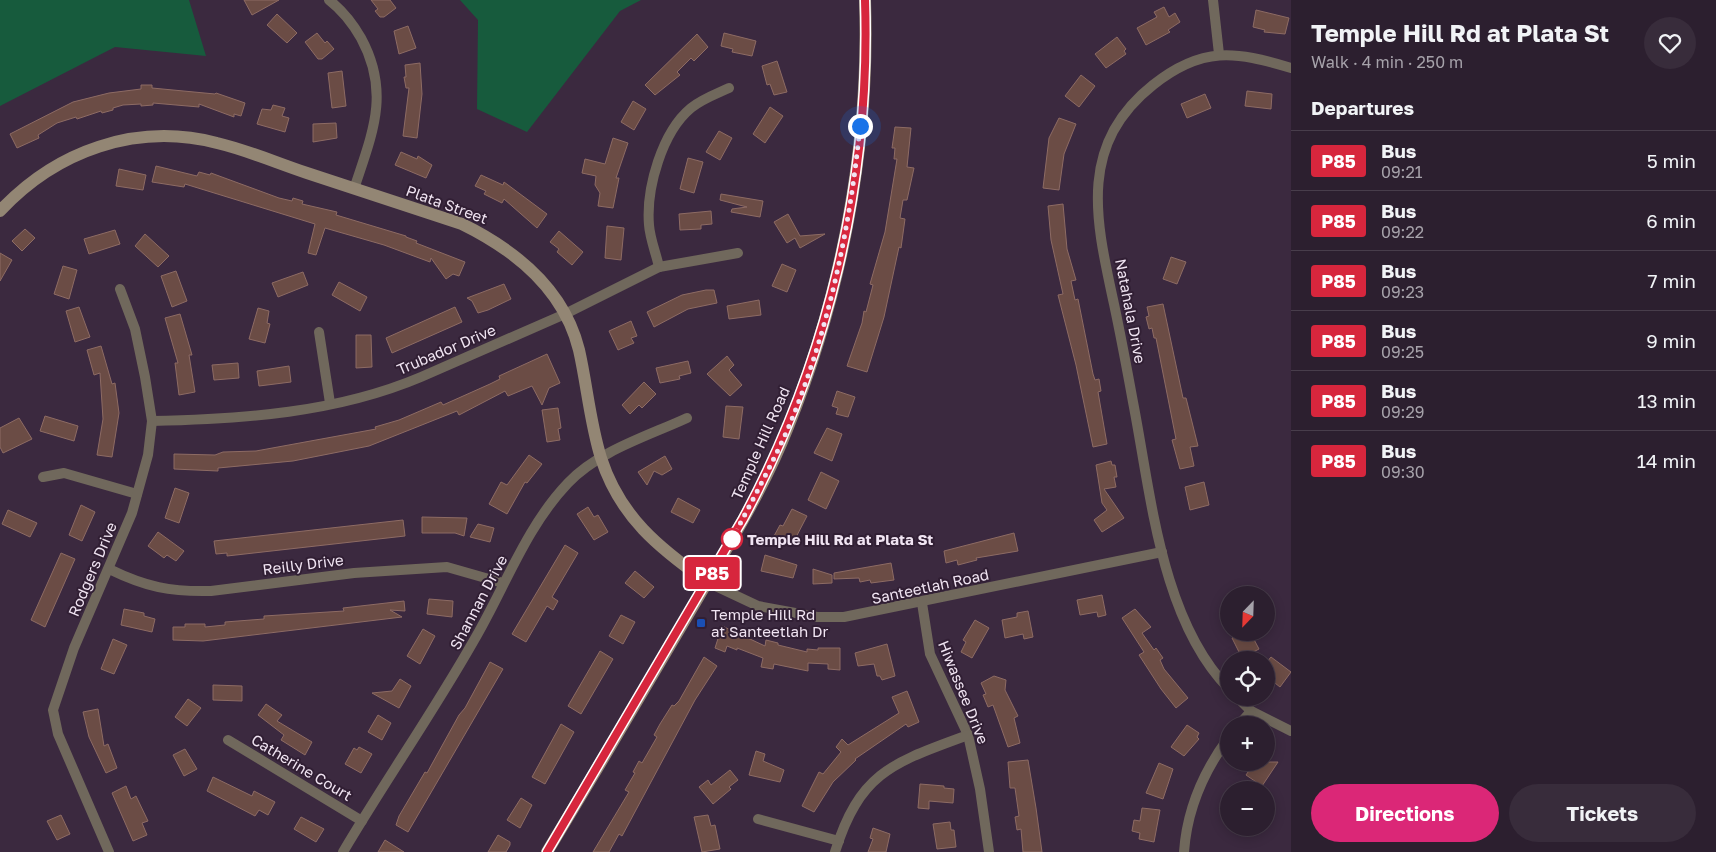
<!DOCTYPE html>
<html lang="en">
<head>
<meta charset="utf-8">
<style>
  body { margin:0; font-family:"Golos Text",sans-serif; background:#382c3b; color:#f1f3f6; height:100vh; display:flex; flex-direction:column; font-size:19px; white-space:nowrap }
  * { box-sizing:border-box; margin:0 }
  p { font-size:16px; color:#a6a2aa }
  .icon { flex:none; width:28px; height:28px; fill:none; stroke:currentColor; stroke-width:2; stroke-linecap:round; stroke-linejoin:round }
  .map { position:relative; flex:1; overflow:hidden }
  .side { display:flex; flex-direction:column; background:#2c1f2f; width:425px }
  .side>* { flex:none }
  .badge { padding:0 10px; border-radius:4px; font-size:18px; line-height:32px }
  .needle { width:32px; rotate:203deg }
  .buttons { position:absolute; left:1220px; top:586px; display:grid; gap:10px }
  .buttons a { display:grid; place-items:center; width:55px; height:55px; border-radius:50%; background:#2c1f2f; box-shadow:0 2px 12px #0003,0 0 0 1px #483d4b; font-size:25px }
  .you { position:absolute; width:25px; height:25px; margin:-12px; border:4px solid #fff; border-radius:50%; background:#1a73e8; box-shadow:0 0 0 8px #1a73e833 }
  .map>.badge { position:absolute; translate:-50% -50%; box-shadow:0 0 0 2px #fff }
  h2 { padding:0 20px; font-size:19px; line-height:45px }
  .round { display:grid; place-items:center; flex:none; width:52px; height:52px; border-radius:26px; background:#382c3b }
  .overview { display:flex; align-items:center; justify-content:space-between; height:85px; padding:0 20px }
  h1 { font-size:24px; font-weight:700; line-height:38px }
  .button { display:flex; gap:10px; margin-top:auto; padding:10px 20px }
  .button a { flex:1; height:58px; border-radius:30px; background:#db2777; color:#fff; font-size:20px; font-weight:700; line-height:58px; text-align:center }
  .button a+a { background:#382c3b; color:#f1f3f6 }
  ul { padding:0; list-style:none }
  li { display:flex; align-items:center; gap:15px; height:60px; padding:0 20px; border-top:1px solid #483d4b }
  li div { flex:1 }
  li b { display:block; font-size:19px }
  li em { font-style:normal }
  li .badge { min-width:55px; font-weight:700; text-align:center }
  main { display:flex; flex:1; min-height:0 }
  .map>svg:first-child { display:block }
  .green { fill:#175b3d }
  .building { fill:#6b4c45; stroke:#8d6b64 }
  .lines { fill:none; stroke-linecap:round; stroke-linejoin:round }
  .street { stroke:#70685c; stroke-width:10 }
  .secondary { stroke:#938674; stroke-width:12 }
  .line-casing { stroke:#fff; stroke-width:11 }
  .line { stroke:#d7263d; stroke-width:8 }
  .walk { stroke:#f0e4f2; stroke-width:5; stroke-dasharray:0 9 }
  .stop-dot { fill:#fff; stroke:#d7263d; stroke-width:2.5 }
  .transit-dot { fill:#1a4fb4; stroke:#311f34; stroke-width:2 }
  .labels { text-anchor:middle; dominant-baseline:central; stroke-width:4; stroke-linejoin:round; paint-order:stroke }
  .street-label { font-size:15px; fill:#f0e4f2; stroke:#311f34 }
  .stop-label { font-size:15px; font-weight:bold; fill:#f0e4f2; stroke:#311f34; text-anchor:start }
  .poi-label { font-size:15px; fill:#f0e4f2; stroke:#311f34; text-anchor:start }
</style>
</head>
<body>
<main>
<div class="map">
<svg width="1291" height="852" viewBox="0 0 1291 852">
  <rect width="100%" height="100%" fill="#3b293f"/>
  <g class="green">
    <path d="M 0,0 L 189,0 L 206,56 L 115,47 L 0,106 Z"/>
    <path d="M 460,0 L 641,0 L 620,11 L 527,132 L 477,109 L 478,20 Z"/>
  </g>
  <g class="building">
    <path d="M 244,0 L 279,0 L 252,15 Z"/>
    <path d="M 371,0 L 390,0 L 396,8 L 384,17 L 380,17 L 375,11 L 378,9 Z"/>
    <path d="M 1164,7 L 1169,17 L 1175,13 L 1180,22 L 1168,30 L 1170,32 L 1146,45 L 1137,28 L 1157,17 L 1154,12 Z"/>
    <path d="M 1256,10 L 1289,18 L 1285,34 L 1264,32 L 1265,30 L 1253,27 Z"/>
    <path d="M 277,14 L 297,33 L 287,43 L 267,25 Z"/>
    <path d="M 408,26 L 416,48 L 399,54 L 394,31 Z"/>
    <path d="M 317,33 L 325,43 L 327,41 L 334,49 L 322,59 L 318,59 L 305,42 Z"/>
    <path d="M 724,33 L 756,41 L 752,56 L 732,52 L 733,49 L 721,46 Z"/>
    <path d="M 697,34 L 708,47 L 694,61 L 691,58 L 677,72 L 680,75 L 655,95 L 645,85 Z"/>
    <path d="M 1117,37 L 1126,49 L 1124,51 L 1126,54 L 1106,68 L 1095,54 Z"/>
    <path d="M 777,61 L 787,92 L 774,95 L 770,84 L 767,85 L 762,66 Z"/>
    <path d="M 420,63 L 422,94 L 417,138 L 403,136 L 409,88 L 406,88 L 404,77 L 406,77 L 405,65 Z"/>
    <path d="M 342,71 L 346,106 L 332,108 L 328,73 Z"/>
    <path d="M 1081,75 L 1095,86 L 1079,107 L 1065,96 Z"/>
    <path d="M 141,85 L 152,85 L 152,88 L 215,94 L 216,93 L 245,103 L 241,116 L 234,114 L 234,117 L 199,104 L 199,107 L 153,103 L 153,105 L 141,106 L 141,104 L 123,105 L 113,108 L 113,110 L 102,113 L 101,111 L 77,119 L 76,117 L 57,123 L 38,135 L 39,138 L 17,148 L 10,134 L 73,102 L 109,93 L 141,89 Z"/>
    <path d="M 1247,91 L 1272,94 L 1271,109 L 1245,106 Z"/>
    <path d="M 1205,94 L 1211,108 L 1187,118 L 1181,104 Z"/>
    <path d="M 633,101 L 646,109 L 634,130 L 621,122 Z"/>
    <path d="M 273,105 L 285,108 L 282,116 L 289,118 L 285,132 L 257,124 L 262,109 L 271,110 Z"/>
    <path d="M 770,107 L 783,116 L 765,143 L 753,134 Z"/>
    <path d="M 1059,118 L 1076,124 L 1064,154 L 1059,190 L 1043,188 L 1049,138 Z"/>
    <path d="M 336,123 L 337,138 L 313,142 L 313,124 Z"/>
    <path d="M 895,127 L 911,128 L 907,167 L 914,168 L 907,200 L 903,200 L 900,218 L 905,219 L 901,248 L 899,247 L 884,317 L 867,372 L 847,366 L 862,323 L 864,311 L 866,312 L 873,285 L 870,284 L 885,232 L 897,159 L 894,159 L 895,148 L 892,148 Z"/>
    <path d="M 719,131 L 732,138 L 720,160 L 706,152 Z"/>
    <path d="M 613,138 L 628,143 L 616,178 L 619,178 L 613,208 L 598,206 L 600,193 L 595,185 L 596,176 L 582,173 L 585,159 L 605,164 Z"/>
    <path d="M 401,152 L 417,159 L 418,156 L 432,165 L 426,178 L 395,165 Z"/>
    <path d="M 688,158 L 703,162 L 694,193 L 680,189 Z"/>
    <path d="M 156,166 L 197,176 L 199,172 L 210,175 L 211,173 L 279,198 L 292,201 L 293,198 L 303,201 L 302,204 L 337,212 L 336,215 L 406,236 L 406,237 L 417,241 L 416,243 L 465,262 L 459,276 L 453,274 L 446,279 L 431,258 L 430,262 L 384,245 L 325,228 L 316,255 L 308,253 L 315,224 L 185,184 L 184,187 L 152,182 Z"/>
    <path d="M 119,169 L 146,175 L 143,190 L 116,186 Z"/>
    <path d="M 481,175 L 503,185 L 504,182 L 547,214 L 537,228 L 504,199 L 502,203 L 484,194 L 486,191 L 475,186 Z"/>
    <path d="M 721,194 L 763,201 L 760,217 L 731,212 L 732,209 L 747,207 L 720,200 Z"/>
    <path d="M 1063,204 L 1067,249 L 1076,280 L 1071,281 L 1075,300 L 1078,299 L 1093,374 L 1095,380 L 1099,379 L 1101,391 L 1098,392 L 1107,444 L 1093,447 L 1076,365 L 1058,295 L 1063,294 L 1051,240 L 1048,206 Z"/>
    <path d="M 711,211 L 712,224 L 701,225 L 701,229 L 680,230 L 679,214 Z"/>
    <path d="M 788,214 L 800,236 L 825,234 L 800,248 L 795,238 L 787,243 L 774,222 Z"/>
    <path d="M 607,226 L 624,228 L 621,260 L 605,258 Z"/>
    <path d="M 25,229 L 35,238 L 22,251 L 12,241 Z"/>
    <path d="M 115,230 L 120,244 L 89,254 L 84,239 Z"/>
    <path d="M 559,231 L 583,252 L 572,265 L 557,252 L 559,249 L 550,242 Z"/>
    <path d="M 145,234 L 169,256 L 158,267 L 135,246 Z"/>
    <path d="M 0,253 L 12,260 L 0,281 Z"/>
    <path d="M 1171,257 L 1186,262 L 1177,284 L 1163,279 Z"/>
    <path d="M 782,264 L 796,270 L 787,292 L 772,286 Z"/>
    <path d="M 63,266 L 77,270 L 69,299 L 54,294 Z"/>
    <path d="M 176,271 L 187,301 L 172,307 L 161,276 Z"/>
    <path d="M 303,272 L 308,285 L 278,297 L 272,283 Z"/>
    <path d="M 339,282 L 367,297 L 360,311 L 332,295 Z"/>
    <path d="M 504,284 L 511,299 L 488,310 L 478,313 L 472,301 L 467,298 Z"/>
    <path d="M 706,290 L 714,290 L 717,303 L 688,309 L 654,327 L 647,312 L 682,295 Z"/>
    <path d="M 759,300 L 761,315 L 729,319 L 727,306 Z"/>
    <path d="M 1163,304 L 1183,398 L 1186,398 L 1198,446 L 1190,447 L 1194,466 L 1180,469 L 1172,440 L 1176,439 L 1156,338 L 1154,338 L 1152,328 L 1149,329 L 1146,317 L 1149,316 L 1147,307 Z"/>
    <path d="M 79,307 L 90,337 L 75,342 L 66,311 Z"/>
    <path d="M 455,307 L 462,322 L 392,353 L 386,338 Z"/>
    <path d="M 258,308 L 269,311 L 267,323 L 270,324 L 265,343 L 249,339 Z"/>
    <path d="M 180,314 L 192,355 L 189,355 L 195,392 L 179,395 L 175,363 L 178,363 L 165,318 Z"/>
    <path d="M 631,321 L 637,336 L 631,338 L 634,343 L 618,350 L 609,331 Z"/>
    <path d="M 356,335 L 371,335 L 372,367 L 356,368 Z"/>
    <path d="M 101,346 L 112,384 L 115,383 L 119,413 L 112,457 L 97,455 L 103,419 L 100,373 L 94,375 L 87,350 Z"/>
    <path d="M 547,354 L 560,383 L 549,388 L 542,405 L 532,386 L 508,396 L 505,391 L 459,415 L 457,411 L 369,446 L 293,461 L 218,468 L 218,471 L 174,469 L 174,454 L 215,455 L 223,452 L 256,451 L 376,429 L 375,427 L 399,420 L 441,402 L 443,405 L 490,384 L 500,379 L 499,376 Z"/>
    <path d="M 727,356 L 734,365 L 729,370 L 742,385 L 730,396 L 707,374 Z"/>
    <path d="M 688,361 L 691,373 L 679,376 L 680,379 L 660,383 L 656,368 Z"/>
    <path d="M 238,363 L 239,378 L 214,380 L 212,365 Z"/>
    <path d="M 289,366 L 291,382 L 259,386 L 257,371 Z"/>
    <path d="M 644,382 L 656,394 L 642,408 L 639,405 L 630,414 L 622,405 Z"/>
    <path d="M 837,391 L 855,397 L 848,417 L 836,414 L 838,408 L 832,406 Z"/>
    <path d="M 726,406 L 743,407 L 739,439 L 723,437 Z"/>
    <path d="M 558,408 L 561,428 L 558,429 L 560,440 L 547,442 L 542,410 Z"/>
    <path d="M 45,416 L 78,426 L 74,441 L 40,431 Z"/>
    <path d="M 19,418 L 32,439 L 3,453 L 0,447 L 0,428 Z"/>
    <path d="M 827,428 L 842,434 L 832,461 L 814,453 Z"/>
    <path d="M 529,455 L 542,464 L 527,483 L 525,482 L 507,514 L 489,504 L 501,482 L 507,485 Z"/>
    <path d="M 665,456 L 672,469 L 662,475 L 654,471 L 647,485 L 638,472 Z"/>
    <path d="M 1111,461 L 1112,465 L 1115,465 L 1117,477 L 1114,477 L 1116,487 L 1104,489 L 1124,518 L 1102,532 L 1094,520 L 1107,510 L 1102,503 L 1096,465 Z"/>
    <path d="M 821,472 L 839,481 L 826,509 L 808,500 Z"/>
    <path d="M 1204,482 L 1209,505 L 1190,510 L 1185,487 Z"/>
    <path d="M 175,488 L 189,493 L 179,523 L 165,518 Z"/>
    <path d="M 678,498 L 700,510 L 693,523 L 671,512 Z"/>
    <path d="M 81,505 L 95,512 L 82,541 L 69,535 Z"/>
    <path d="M 588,507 L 594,517 L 598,515 L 608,532 L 594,540 L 577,514 Z"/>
    <path d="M 792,509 L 807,516 L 792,545 L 774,536 L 780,525 L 783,526 Z"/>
    <path d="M 8,510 L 37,523 L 30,537 L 2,524 Z"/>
    <path d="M 422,517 L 467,518 L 464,536 L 455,533 L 422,533 Z"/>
    <path d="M 403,520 L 405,536 L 227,556 L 227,553 L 216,554 L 214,541 Z"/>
    <path d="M 478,524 L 494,528 L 490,542 L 470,537 Z"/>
    <path d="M 158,532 L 184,551 L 176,561 L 167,555 L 164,558 L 148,546 Z"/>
    <path d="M 1014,533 L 1018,551 L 976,558 L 977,560 L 958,565 L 957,560 L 946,563 L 944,551 Z"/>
    <path d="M 565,545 L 578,553 L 552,597 L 558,601 L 553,610 L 547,606 L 526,642 L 512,634 Z"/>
    <path d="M 61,553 L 75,559 L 45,627 L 31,620 Z"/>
    <path d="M 765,555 L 797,565 L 793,578 L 761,571 Z"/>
    <path d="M 891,563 L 894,580 L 871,583 L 870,580 L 860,582 L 859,578 L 834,579 L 834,573 Z"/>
    <path d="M 813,569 L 832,575 L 832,583 L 813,584 Z"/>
    <path d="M 635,571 L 654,587 L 644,598 L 625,583 Z"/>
    <path d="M 1102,595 L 1106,615 L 1098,617 L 1097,612 L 1080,615 L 1077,600 Z"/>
    <path d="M 429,599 L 453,601 L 452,617 L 427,614 Z"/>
    <path d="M 404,601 L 405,611 L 390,610 L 402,617 L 203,641 L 173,640 L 173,627 L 185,627 L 185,624 L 205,624 L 205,627 L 225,625 L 225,622 L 264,619 L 264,616 L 344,611 L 343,608 Z"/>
    <path d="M 124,609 L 144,613 L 144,616 L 155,619 L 152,632 L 121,625 Z"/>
    <path d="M 1135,609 L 1151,627 L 1142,633 L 1154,650 L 1156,648 L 1163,658 L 1160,660 L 1164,669 L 1188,698 L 1176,708 L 1161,689 L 1139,655 L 1144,652 L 1122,618 Z"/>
    <path d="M 1028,611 L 1033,637 L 1024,639 L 1023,634 L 1005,638 L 1002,620 L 1017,617 L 1017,613 Z"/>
    <path d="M 621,615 L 635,622 L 623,644 L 609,636 Z"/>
    <path d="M 975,620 L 989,628 L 972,658 L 961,652 L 966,642 L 963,640 Z"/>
    <path d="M 722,626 L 765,646 L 766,640 L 778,643 L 778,645 L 807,652 L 807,649 L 818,650 L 818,648 L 840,648 L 840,670 L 828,669 L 828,664 L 808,663 L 808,671 L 774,664 L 773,669 L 761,667 L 763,658 L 737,648 L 737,650 L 727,646 L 725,652 L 715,648 Z"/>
    <path d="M 423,629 L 435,636 L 420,664 L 407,656 Z"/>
    <path d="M 1239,632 L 1250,632 L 1259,649 L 1242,658 L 1232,638 Z"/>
    <path d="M 113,639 L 127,645 L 114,674 L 101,669 Z"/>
    <path d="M 887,644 L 895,676 L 882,680 L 880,676 L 877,676 L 874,664 L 858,666 L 855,653 Z"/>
    <path d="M 600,651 L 613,659 L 581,714 L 568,706 Z"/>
    <path d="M 704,657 L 717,666 L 695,700 L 622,836 L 619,834 L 609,852 L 593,852 L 629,792 L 625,790 L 635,773 L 633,772 L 639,761 L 642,763 L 657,737 L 654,735 L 660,724 L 672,705 L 674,706 L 679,701 Z"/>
    <path d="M 1271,657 L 1291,672 L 1280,687 L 1266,676 L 1266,663 Z"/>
    <path d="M 490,662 L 503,669 L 408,832 L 396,825 L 399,816 L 425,772 L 427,773 L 459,715 L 465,708 Z"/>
    <path d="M 994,676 L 1006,680 L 1005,690 L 1018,716 L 1014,718 L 1020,743 L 1008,747 L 993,705 L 988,707 L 983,695 L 986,694 L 981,683 Z"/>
    <path d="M 400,679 L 411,686 L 399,708 L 372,693 L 392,691 Z"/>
    <path d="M 213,685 L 242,686 L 242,701 L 213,700 Z"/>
    <path d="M 907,691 L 919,722 L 908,727 L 906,724 L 855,759 L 856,760 L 833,782 L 814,812 L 802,806 L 819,772 L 823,774 L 841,752 L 836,747 L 842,739 L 848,745 L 899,713 L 892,697 Z"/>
    <path d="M 188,699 L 201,708 L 187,726 L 175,717 Z"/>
    <path d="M 266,704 L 282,715 L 277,721 L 312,742 L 305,755 L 281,740 L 284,735 L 258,715 Z"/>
    <path d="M 98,709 L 104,746 L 108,744 L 117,768 L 106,773 L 89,737 L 83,712 Z"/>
    <path d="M 378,715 L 391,723 L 382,740 L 368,732 Z"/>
    <path d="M 561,724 L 574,732 L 545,784 L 532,777 Z"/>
    <path d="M 1187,725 L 1199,733 L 1197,737 L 1199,739 L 1184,756 L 1171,747 Z"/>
    <path d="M 359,747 L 372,754 L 361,773 L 345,764 L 354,748 L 357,750 Z"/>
    <path d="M 185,749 L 197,769 L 184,776 L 173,755 Z"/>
    <path d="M 756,751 L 765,754 L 763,761 L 784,770 L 780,782 L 749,775 Z"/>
    <path d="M 1028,760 L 1036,808 L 1042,852 L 1023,852 L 1021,829 L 1017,830 L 1015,817 L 1019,816 L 1015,788 L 1010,788 L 1008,762 Z"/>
    <path d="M 1255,762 L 1278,762 L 1262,786 L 1246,775 Z"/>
    <path d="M 1159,763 L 1173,769 L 1163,799 L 1146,793 Z"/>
    <path d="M 730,770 L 738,780 L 729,787 L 731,789 L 713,804 L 699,787 L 708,780 L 711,785 Z"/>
    <path d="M 213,777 L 252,796 L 254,791 L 275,802 L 268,815 L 259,810 L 255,816 L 207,791 Z"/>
    <path d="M 920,784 L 944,786 L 944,788 L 954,789 L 953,803 L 929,801 L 929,809 L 918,808 Z"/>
    <path d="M 126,786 L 131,799 L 136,796 L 148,821 L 142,823 L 147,835 L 133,841 L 112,793 Z"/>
    <path d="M 521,798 L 532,805 L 520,828 L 507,820 Z"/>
    <path d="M 1142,808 L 1160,810 L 1154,842 L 1139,839 L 1140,833 L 1132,831 L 1134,820 L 1140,821 Z"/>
    <path d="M 61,815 L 70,834 L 57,840 L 47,821 Z"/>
    <path d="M 708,815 L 711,826 L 715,825 L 720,849 L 702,852 L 694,817 Z"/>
    <path d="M 301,817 L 324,829 L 316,842 L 294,829 Z"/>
    <path d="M 950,822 L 951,830 L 954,830 L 956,847 L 937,849 L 933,824 Z"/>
    <path d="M 873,828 L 890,834 L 886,852 L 868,852 L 873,839 L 870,838 Z"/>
    <path d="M 498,835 L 510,842 L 510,845 L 506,852 L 488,852 Z"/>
    <path d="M 385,840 L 404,852 L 378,852 Z"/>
  </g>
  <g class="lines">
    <g class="street">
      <path d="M 329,0 C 342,10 353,24 361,38 C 391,93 372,134 354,189"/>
      <path d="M 1213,0 L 1219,54"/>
      <path d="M 659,267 C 656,253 650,239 649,225 C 646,188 662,132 691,108 C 702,99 716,94 729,88"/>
      <path d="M 319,332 L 330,403"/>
      <path d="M 152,421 C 243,419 336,413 421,377 L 565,314 L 659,267 L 738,253"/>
      <path d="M 43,477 L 64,473 L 137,494"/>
      <path d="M 109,569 C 146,587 170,592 211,591 L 354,573 L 447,567 L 503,583"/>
      <path d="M 707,582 L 758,606 L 817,617 L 844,617 L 1162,552"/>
      <path d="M 922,603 L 930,654 L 968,735 L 980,789 L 989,852"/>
      <path d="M 1229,689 C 1161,620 1151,494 1133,402 C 1127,369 1121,337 1114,304 C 1096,221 1077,145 1153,85 C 1202,46 1235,51 1291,68"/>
      <path d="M 1238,698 L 1251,711 L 1291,731"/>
      <path d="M 1239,725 L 1251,711"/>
      <path d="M 228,740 L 362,821"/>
      <path d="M 758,819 L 839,841"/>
      <path d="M 109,852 L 58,734 L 53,710 L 74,648 L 132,513 L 148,455 L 152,421 L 145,377 L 135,329 L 120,289"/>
      <path d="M 343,852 C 385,781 432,714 473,642 C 504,590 525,528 568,483 C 598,451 648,436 687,418"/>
      <path d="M 835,852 C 860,771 895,762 968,735"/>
      <path d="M 1184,852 C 1187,809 1203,772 1229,737"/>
    </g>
    <g class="secondary">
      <path d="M 0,211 C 56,151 136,122 217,143 C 247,150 277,163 307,173 C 358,190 410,207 462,224 C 515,250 564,289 579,350 C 587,385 590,423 601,458 C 620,517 659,548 707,582"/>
      <path d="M 547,852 C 596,771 644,690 692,608 C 726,549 763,491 788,427 C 842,293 870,145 865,0"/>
    </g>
  </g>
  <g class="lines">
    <g class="line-casing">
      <path id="line" d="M 547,852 L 743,519 C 828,361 871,180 865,0"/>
    </g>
    <use href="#line" class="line"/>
    <path class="walk" d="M 732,539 C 751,503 770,468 787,431 C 828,334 850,229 860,126"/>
  </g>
  <circle class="stop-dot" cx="732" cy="539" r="10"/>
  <rect class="transit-dot" x="696" y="618" width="10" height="10" rx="2.5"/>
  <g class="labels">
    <g class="street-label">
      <text transform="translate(447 204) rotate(20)">Plata Street</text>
      <text transform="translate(1131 311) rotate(79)">Natahala Drive</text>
      <text transform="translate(446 349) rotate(-23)">Trubador Drive</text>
      <text transform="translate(760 443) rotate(-66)">Temple Hill Road</text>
      <text transform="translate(303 564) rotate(-7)">Reilly Drive</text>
      <text transform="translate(92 569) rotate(-67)">Rodgers Drive</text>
      <text transform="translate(930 586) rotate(-12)">Santeetlah Road</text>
      <text transform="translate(478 602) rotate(-62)">Shannan Drive</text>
      <text transform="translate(964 692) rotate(68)">Hiwassee Drive</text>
      <text transform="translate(302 767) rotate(31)">Catherine Court</text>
    </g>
    <g class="stop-label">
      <text x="747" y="539">Temple Hill Rd at Plata St</text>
    </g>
    <g class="poi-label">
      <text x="711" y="614">Temple Hill Rd<tspan x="711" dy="17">at Santeetlah Dr</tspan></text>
    </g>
  </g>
</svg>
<div class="buttons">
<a><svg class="needle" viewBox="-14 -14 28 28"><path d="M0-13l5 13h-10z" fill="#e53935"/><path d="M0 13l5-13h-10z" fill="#a6a2aa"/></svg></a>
<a><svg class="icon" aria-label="locate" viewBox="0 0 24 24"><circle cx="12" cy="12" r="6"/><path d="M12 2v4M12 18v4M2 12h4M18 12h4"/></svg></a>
<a>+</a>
<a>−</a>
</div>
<div class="you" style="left:860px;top:126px"></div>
<b class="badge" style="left:712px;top:573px;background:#d7263d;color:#fff">P85</b>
</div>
<section class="side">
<div class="overview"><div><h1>Temple Hill Rd at Plata St</h1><p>Walk · 4 min · 250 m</p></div><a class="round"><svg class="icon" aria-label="heart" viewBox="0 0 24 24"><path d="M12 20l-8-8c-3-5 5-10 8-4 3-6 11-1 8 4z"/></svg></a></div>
<h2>Departures</h2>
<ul>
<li><span class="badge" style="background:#d7263d;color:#fff">P85</span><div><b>Bus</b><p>09:21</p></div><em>5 min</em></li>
<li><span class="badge" style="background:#d7263d;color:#fff">P85</span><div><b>Bus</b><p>09:22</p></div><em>6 min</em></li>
<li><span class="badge" style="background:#d7263d;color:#fff">P85</span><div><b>Bus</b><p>09:23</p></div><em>7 min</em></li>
<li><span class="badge" style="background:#d7263d;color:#fff">P85</span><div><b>Bus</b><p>09:25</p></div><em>9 min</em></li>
<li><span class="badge" style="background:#d7263d;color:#fff">P85</span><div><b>Bus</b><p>09:29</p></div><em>13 min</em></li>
<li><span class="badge" style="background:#d7263d;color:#fff">P85</span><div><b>Bus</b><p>09:30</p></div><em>14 min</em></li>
</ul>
<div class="button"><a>Directions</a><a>Tickets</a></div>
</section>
</main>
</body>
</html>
